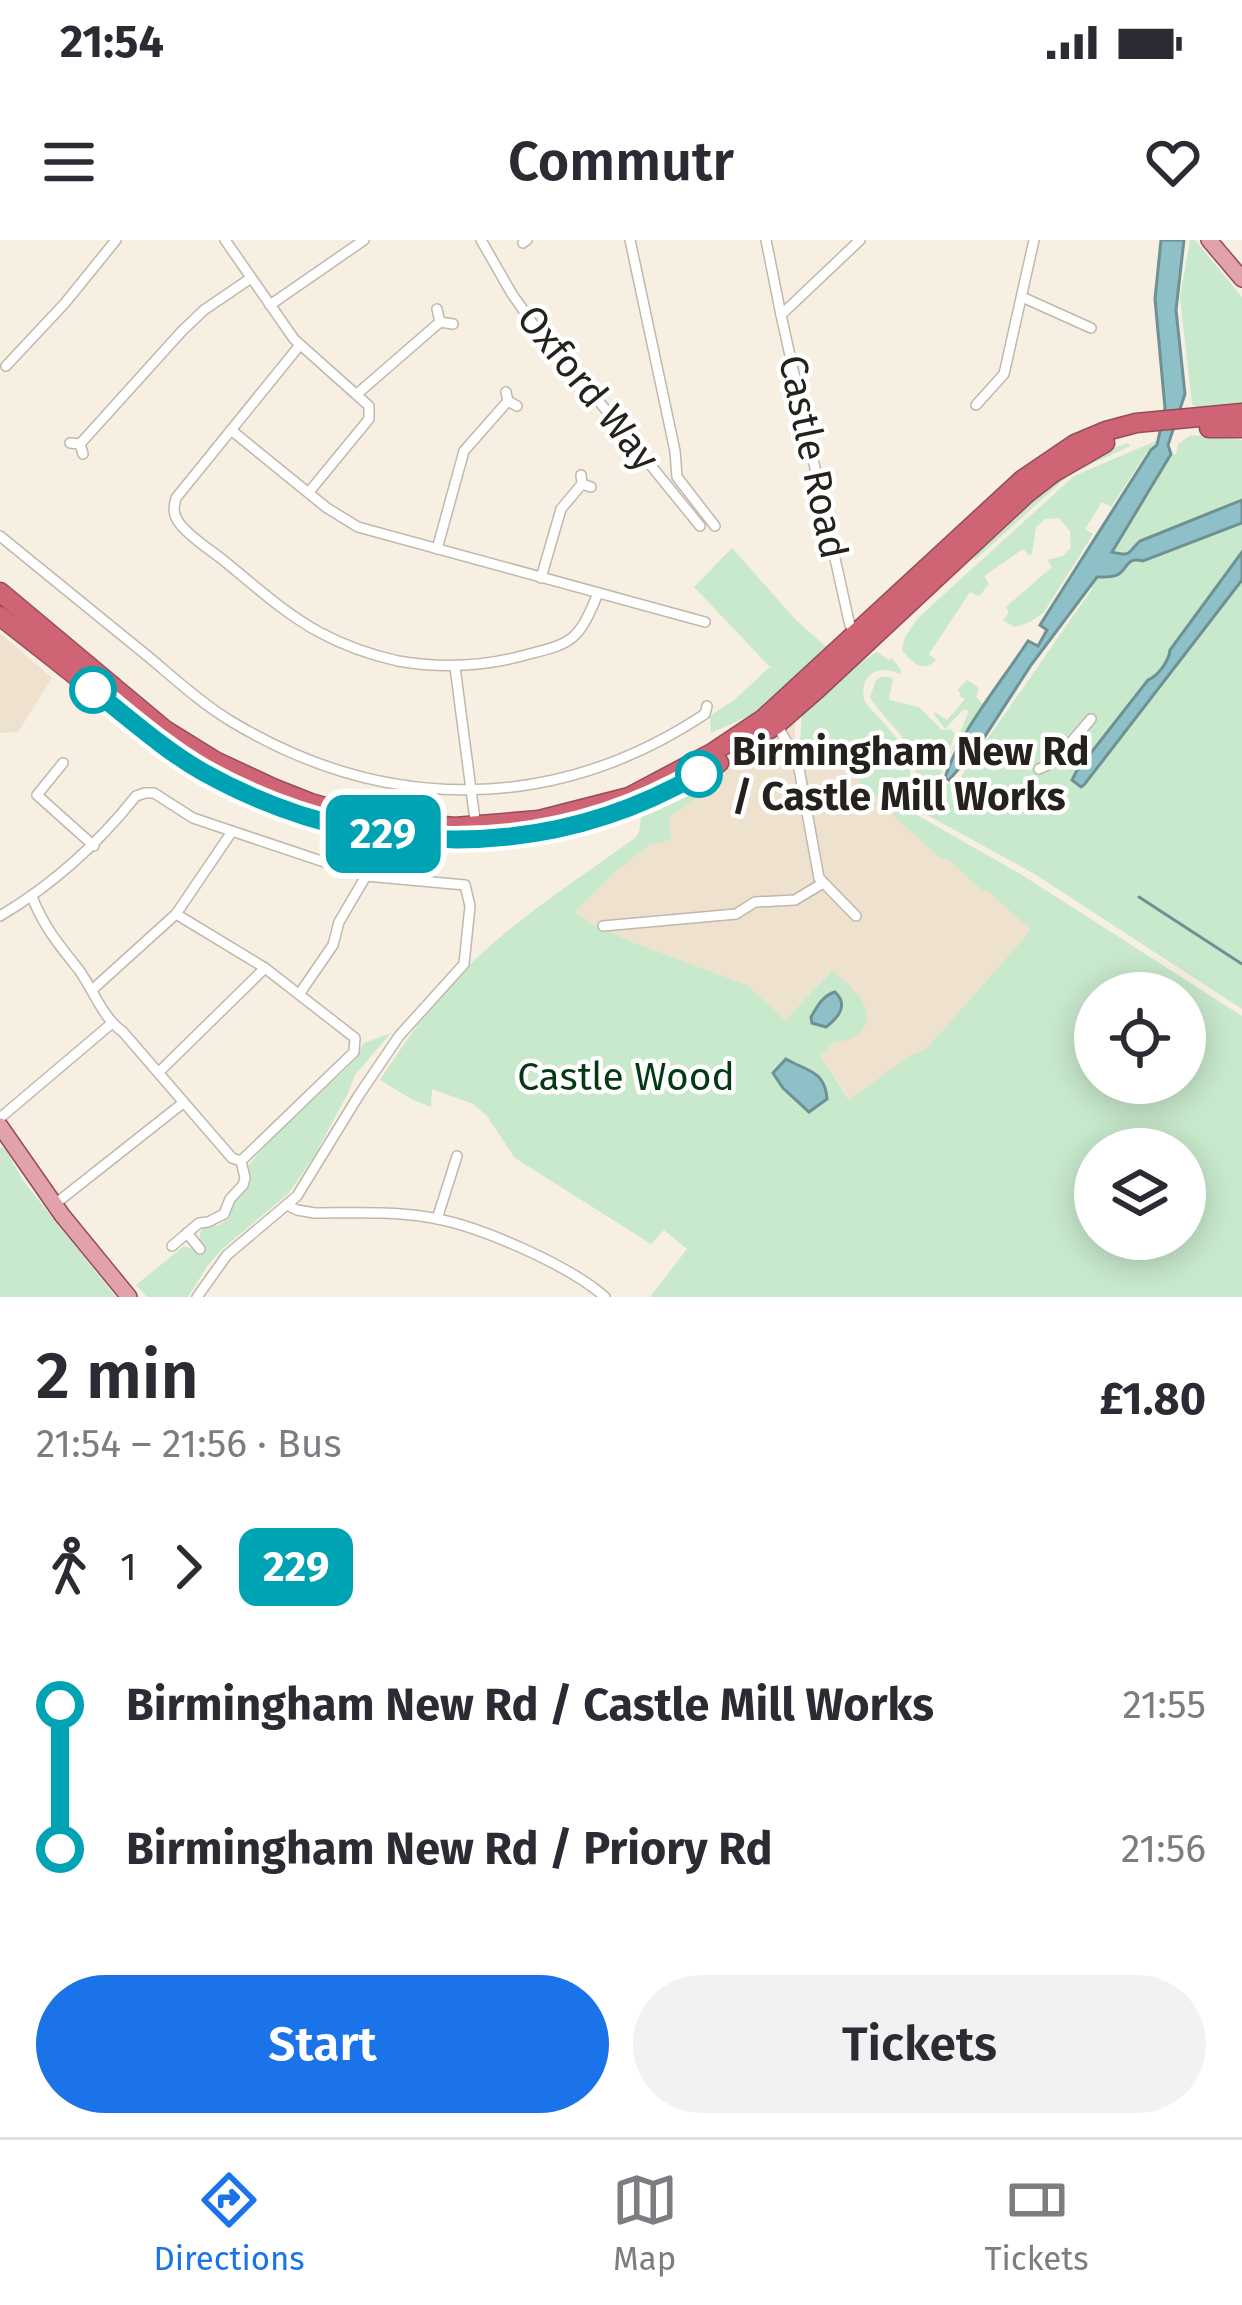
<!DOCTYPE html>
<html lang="en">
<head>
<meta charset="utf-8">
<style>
  body { margin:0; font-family:"Fira Sans",sans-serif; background:#f2f2f3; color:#2b2b33; height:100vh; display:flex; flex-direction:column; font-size:45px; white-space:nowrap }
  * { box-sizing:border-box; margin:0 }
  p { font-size:39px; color:#7c7c81 }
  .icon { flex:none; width:66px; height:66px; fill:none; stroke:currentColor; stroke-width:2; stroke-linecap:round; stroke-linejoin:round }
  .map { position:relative; height:1057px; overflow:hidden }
  .details { display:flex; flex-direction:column; background:#fff; flex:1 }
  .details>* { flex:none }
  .badge { padding:0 24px; border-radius:18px; font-size:42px; line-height:78px }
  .controls { position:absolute; left:1074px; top:732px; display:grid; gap:24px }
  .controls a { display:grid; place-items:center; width:132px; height:132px; border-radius:50%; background:#fff; box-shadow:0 6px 30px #0003; font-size:60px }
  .map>.badge { position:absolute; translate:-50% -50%; box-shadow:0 0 0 6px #fff }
  .legs { display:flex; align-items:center; gap:18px; height:132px; padding:0 36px; font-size:39px }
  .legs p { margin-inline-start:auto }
  .overview { display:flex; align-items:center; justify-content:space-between; height:204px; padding:0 36px }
  h1 { font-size:66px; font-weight:600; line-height:90px }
  .cta { display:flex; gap:24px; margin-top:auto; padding:24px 36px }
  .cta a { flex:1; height:138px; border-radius:72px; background:#1a73e8; color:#fff; font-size:48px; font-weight:600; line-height:138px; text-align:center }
  .cta a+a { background:#f2f2f3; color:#2b2b33 }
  ul { padding:0 36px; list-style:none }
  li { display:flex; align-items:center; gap:42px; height:144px; font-size:45px }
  li i { display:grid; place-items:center; width:18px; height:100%; margin:0 15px; background:currentColor }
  li i::after { content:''; width:30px; height:30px; margin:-15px; border:9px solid; border-radius:50%; background:#fff }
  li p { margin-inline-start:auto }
  li:first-child i { background:linear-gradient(#0000 50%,currentColor 0) }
  li:last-child i { background:linear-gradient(currentColor 50%,#0000 0) }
  .status { display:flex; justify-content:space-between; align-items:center; height:84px; padding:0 60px; background:#fff; direction:ltr }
  .status svg { height:33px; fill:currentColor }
  header { display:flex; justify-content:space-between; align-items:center; height:156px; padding:0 36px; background:#fff; font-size:54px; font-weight:600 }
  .dock { display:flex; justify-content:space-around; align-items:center; height:168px; border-top:3px solid #e1e1e2; background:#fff; font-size:33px; color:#7c7c81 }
  .dock a { display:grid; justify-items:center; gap:6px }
  .dock .current { color:#1a73e8 }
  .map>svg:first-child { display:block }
  .built { fill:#eee1ce }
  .green { fill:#c8e9cc; fill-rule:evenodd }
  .water { fill:#8ec0c8; stroke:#6e9195; stroke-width:3 }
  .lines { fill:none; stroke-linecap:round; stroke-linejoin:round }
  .stream { stroke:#6e9195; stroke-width:3 }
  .street-casing { stroke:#c0b8ac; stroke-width:12 }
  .primary-casing { stroke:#944d56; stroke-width:18 }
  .highway-casing { stroke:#944d56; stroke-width:21 }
  .street { stroke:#fff; stroke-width:9 }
  .primary { stroke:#e2a2ac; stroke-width:15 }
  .highway { stroke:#cf6474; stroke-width:18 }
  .line-1-casing { stroke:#fff; stroke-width:27 }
  .line-1 { stroke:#00a3b4; stroke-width:18 }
  .stop-1-dot { fill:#fff; stroke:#00a3b4; stroke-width:6 }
  .labels { text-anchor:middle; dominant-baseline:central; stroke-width:9; stroke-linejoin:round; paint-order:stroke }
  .street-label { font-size:39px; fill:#25221d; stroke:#fff }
  .stop-label { font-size:39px; font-weight:bold; fill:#25221d; stroke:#fff; text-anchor:start }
  .park-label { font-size:39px; fill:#033a15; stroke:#fff }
</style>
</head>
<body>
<div class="status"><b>21:54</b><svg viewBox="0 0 49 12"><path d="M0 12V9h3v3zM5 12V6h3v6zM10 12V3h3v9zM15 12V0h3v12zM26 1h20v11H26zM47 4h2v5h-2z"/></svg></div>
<header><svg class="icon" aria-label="menu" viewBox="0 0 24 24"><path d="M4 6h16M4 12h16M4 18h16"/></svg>Commutr<svg class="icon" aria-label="heart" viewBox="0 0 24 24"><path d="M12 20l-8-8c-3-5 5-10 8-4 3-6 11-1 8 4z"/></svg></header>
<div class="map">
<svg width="1242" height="1057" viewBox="0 0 1242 1057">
  <rect width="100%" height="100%" fill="#f7efe2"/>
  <g class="built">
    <path d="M 0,393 L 52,438 L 18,492 L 0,493 Z"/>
    <path d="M 795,477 L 795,498 L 800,514 L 818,505 L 822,511 L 853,535 L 982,650 L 986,648 L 1031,690 L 927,808 L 906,818 L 850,860 L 820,816 L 834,802 L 831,730 L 785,780 L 749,746 L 637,704 L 593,685 L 575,672 L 616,631 L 649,604 L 671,600 L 669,577 L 699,556 L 688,534 L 731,508 Z"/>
  </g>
  <g class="green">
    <path d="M 1190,0 L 1195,0 L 1242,57 L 1242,169 L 1208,173 L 1192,164 L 1180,58 Z"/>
    <path d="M 1191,195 L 1242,200 L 1242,769 L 1033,633 L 918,570 C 909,554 919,539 915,522 C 909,497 882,478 870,457 L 876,440 C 882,436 886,435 893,439 L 889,460 L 919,467 L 942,490 L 950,489 L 955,494 L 940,536 L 946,544 L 958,541 L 1092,349 L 1089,346 L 1153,247 L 1171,214 L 1176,214 L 1178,204 Z"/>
    <path d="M 1158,200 L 1157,205 L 1150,213 L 1147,212 L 1111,267 L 1102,262 L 1085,289 L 1093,294 L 1044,372 L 1030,382 L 1014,387 L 1003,380 L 1009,372 L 1006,367 L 1052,327 L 1047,320 L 1063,316 L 1071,308 L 1070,291 L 1059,278 L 1045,279 L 1036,287 L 1032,314 L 1030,316 L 1023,309 L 984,336 L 989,344 L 979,356 L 970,352 L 929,414 L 936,420 C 922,434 912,422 902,410 L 905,397 L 918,378 L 1074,236 Z"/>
    <path d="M 1128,203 L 1130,206 L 1070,234 L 975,320 L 971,313 C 1018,269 1066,223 1128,203 Z"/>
    <path d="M 732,308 L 797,381 L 829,409 L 751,475 L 711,493 L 710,476 L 734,460 L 770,427 L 694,347 Z"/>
    <path d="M 877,412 L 889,420 L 892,418 L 901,430 L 901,435 C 879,422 857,436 865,462 C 880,481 909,504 910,530 C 911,545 905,557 910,571 L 1022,635 L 1242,776 L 1242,1057 L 650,1057 L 687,1009 L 664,990 L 651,1004 L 515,918 L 487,876 L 473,864 L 432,849 L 431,867 L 413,860 L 380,840 C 402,806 425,773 452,743 C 503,687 574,642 635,598 L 639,593 L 641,577 L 697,552 L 699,556 L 669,577 L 671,600 L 649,605 L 616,631 L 575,672 L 593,685 L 637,704 L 749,746 L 785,780 L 832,730 C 847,744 879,767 862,790 C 855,799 845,801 834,802 L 820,816 L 849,860 L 906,818 L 927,808 L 1031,690 L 986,649 L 983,651 L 945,617 L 941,619 L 893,575 L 895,572 L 822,511 L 804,523 L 800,514 L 817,504 L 814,500 L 800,501 L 802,476 L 850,429 ZM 1095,753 L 1185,753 L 1185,843 L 1095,843 ZM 1095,909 L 1185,909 L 1185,999 L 1095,999 Z"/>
    <path d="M 967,440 L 979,448 L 976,457 L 983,464 L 950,515 L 969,471 L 963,470 L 945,489 L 934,474 L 935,472 L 947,480 L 965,459 L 959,456 L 961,453 L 957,450 Z"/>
    <path d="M 391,793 L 355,835 L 348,853 L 315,915 L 288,954 L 222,1009 L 208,1025 L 188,1057 L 147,1057 L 136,1045 L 184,1006 L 199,1012 L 200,992 L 204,987 L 219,985 L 230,977 L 232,965 L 248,945 L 248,926 L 272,897 L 352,823 L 364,803 Z"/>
    <path d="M 0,907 L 6,910 L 24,942 L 116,1057 L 0,1057 Z"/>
  </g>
  <g class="water">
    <path d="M 1161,0 L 1184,0 L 1176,70 L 1185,154 L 1168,205 L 1171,214 L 1112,312 C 1132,317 1127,313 1140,301 L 1242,260 L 1242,283 L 1143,321 C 1127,317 1129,326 1119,334 C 1112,338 1104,337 1097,337 L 1031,425 L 978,507 L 949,540 L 945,538 C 958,494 1002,441 1028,401 L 1038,406 L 1047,390 L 1040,385 L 1151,210 L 1157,205 L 1165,168 L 1155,59 Z"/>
    <path d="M 1242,312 L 1242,340 L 1084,545 L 1081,547 L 1072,540 L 1076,532 L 1148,440 C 1158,436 1169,421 1170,410 Z"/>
    <path d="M 835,752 C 849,765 838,778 826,787 L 812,783 L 811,777 C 817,767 823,755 835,752 Z"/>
    <path d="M 786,819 C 806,831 825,830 827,859 L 809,872 L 783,848 L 773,833 Z"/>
  </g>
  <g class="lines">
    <path class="stream" d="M 1139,657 L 1242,724"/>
    <g class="street-casing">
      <g id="street">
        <path d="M 225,0 L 294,99 L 369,166 L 369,179 L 309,252"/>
        <path d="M 481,0 L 512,54 L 552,111 L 601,164 L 700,286"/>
        <path d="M 630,0 L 675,211 L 677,237 L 715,286"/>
        <path d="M 766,0 L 781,75"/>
        <path d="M 523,3 L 527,0"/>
        <path d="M 1022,57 L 1091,88"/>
        <path d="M 270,65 L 364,0"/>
        <path d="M 437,69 L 440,82 L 453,84"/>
        <path d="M 300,105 L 176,258 C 173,268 173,275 180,284 C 191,298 209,309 223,320 C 254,345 284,373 319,392 C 343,405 371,415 398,421 C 438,428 478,427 518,417 C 570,403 577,406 598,353"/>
        <path d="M 6,126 L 65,63 L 116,0"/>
        <path d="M 506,152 L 508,161 L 517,166"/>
        <path d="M 357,154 L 440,82"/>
        <path d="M 976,165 L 1004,134 L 1034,0"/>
        <path d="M 231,190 L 327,268 L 358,287 L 705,382"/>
        <path d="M 70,203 L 80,204 L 83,214"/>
        <path d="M 80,204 L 182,91 L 204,70 L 251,38"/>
        <path d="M 581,235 L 582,244 L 591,247"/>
        <path d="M 0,296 C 50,337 100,377 150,418 C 175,439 201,463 229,480 C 383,574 554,574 705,474 L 707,466"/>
        <path d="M 437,309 L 464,211 L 508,161"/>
        <path d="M 541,338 L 561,269 L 582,244"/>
        <path d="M 858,392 L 850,385 L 848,377 L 781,75 L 860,0"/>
        <path d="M 455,427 L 476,588"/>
        <path d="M 776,483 L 798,523 L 819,638 L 856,676"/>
        <path d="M 63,523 L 37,555 L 94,606"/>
        <path d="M 1039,529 L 1054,522 L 1091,479"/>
        <path d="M 32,657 C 44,687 59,705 79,730 C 94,751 102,777 123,792 L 232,918 L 241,921 L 354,812 L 355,798 L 265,728 L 176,674"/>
        <path d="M 0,676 C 54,644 97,605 136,556 L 145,553 L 154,553 L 193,578 L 366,636 L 465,645 L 470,666 L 464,724 L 399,796 L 359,855 L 297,956 L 227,1015 L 197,1057"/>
        <path d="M 603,686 L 736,674 L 755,662 L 795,660 L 823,643"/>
        <path d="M 92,750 L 176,674 L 231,593"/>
        <path d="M 300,753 L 333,705 L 339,682 L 366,636"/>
        <path d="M 159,832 L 265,728"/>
        <path d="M 0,878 L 111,784"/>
        <path d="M 55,964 L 183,863"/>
        <path d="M 289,966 L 297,970 L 315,973 C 352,973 391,971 427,977 C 476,984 569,1025 605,1057"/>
        <path d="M 437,979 L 457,916"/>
        <path d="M 187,993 L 200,1009"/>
        <path d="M 172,1006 L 199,983 L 208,982 L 224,974 L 230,959 L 243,945 L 245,938 L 241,921"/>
      </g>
    </g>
    <g class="primary-casing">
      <g id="primary">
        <path d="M 1209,0 L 1242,39"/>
        <path d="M 0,886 L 62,975 L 129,1057"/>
      </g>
    </g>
    <g class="highway-casing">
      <g id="highway">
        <path d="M 1209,188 L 1242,188"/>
        <path d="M 0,352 L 165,490 L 215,521 L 273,548 L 311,563 L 367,579 L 455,587 L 539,580 L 629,557 L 712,513 L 763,479 L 1022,240 L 1075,204 L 1106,191 L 1136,183 L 1242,173"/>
        <path d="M 0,376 C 41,408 82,440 122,473 C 148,493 175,516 204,532 C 321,596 455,618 585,584 C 633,571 677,547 719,523"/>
        <path d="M 752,501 L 777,484 L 817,449 L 1026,254 L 1053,233 L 1105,203"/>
      </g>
    </g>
    <use href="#street" class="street"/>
    <use href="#primary" class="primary"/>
    <use href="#highway" class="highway"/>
  </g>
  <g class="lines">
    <g class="line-1-casing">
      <path id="line-1" d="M 93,450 C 129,478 163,509 203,532 C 359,619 543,624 699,534"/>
    </g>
    <use href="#line-1" class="line-1"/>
  </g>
  <g class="stop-1-dot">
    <circle cx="93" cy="450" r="21"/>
    <circle cx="699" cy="534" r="21"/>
  </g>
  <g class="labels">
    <g class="street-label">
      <text transform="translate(588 148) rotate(51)">Oxford Way</text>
      <text transform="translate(813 217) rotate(78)">Castle Road</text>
    </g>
    <g class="stop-label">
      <text x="732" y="512">Birmingham New Rd<tspan x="732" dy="45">/ Castle Mill Works</tspan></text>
    </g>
    <g class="park-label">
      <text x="626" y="837">Castle Wood</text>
    </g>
  </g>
</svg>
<div class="controls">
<a><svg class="icon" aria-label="locate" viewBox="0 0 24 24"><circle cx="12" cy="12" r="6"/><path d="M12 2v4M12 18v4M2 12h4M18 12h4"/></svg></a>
<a><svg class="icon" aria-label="layers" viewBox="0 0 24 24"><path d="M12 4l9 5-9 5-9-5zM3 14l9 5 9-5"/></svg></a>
</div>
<b class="badge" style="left:383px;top:594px;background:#00a3b4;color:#fff">229</b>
</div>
<section class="details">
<div class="overview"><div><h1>2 min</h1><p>21:54 – 21:56 · Bus</p></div><b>£1.80</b></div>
<div class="legs"><svg class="icon" aria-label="walk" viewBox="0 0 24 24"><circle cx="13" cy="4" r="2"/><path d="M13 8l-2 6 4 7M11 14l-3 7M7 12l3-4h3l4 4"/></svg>1<svg class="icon" aria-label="forward" viewBox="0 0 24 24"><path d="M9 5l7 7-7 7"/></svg><b class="badge" style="background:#00a3b4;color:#fff">229</b></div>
<ul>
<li><i style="color:#00a3b4"></i><b>Birmingham New Rd / Castle Mill Works</b><p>21:55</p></li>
<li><i style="color:#00a3b4"></i><b>Birmingham New Rd / Priory Rd</b><p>21:56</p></li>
</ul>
<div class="cta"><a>Start</a><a>Tickets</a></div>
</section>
<nav class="dock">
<a class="current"><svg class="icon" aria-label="directions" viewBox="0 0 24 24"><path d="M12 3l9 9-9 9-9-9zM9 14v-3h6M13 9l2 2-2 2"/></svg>Directions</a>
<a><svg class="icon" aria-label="map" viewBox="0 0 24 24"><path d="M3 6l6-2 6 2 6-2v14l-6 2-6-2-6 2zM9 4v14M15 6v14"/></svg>Map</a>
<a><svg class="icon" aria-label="tickets" viewBox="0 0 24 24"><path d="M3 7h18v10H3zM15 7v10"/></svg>Tickets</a>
</nav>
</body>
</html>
